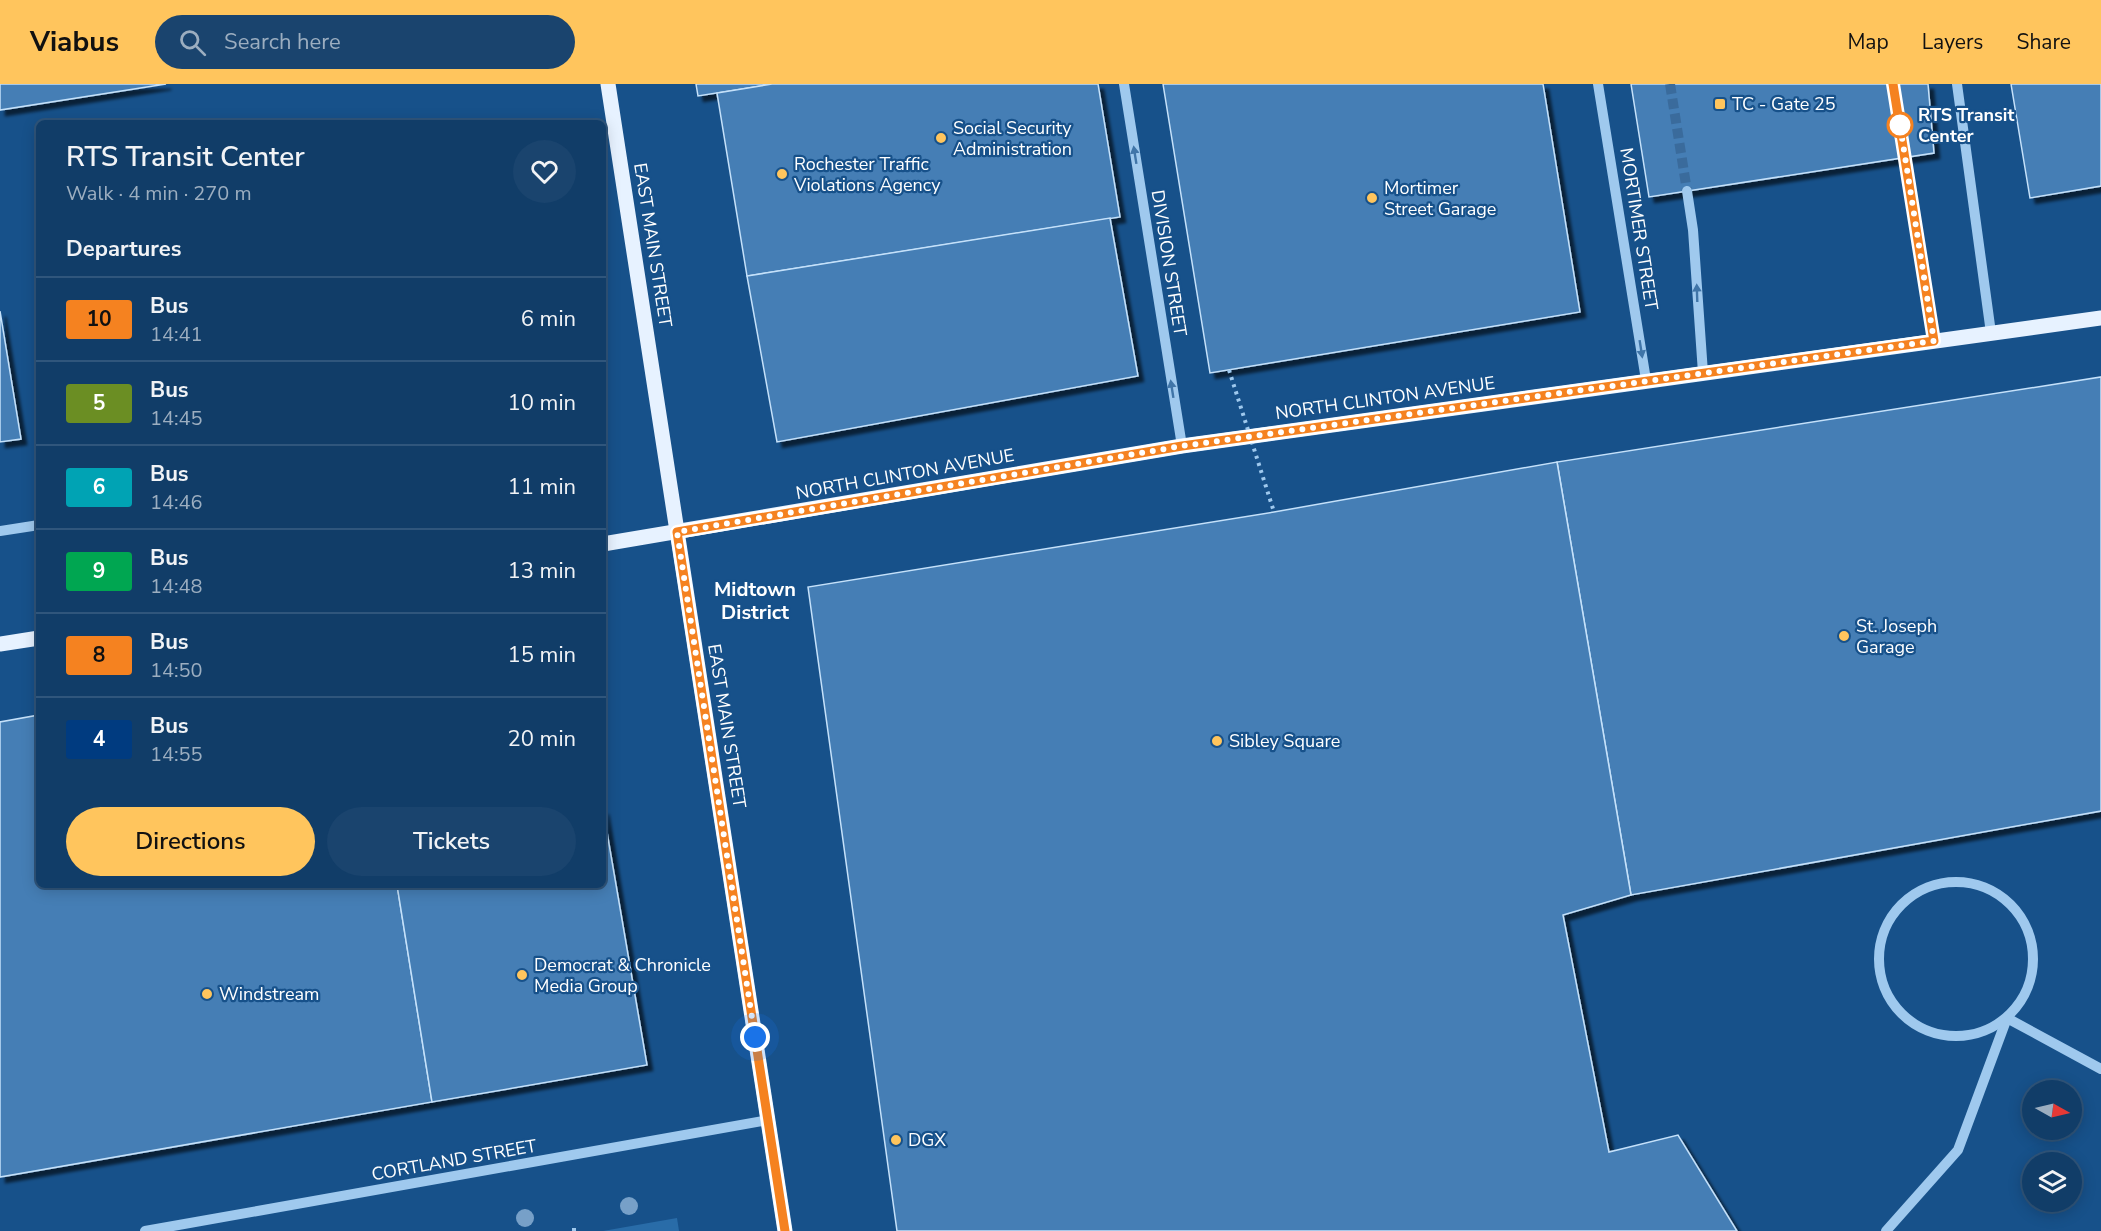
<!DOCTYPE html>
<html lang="en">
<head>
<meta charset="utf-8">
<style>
  body { margin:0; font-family:"Nunito Sans",sans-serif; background:#1a446e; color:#f1f3f6; height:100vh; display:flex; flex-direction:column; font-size:22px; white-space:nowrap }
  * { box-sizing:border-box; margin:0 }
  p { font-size:20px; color:#9caec0 }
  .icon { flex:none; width:33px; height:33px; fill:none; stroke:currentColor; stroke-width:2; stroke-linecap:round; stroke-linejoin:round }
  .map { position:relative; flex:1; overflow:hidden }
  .sheet { position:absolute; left:36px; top:36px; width:570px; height:768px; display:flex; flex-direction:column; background:#113d68; border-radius:9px; box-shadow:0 3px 15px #0003,0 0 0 2px #30567c }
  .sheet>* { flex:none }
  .badge { padding:0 12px; border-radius:4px; font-size:21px; line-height:39px }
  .needle { width:39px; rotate:98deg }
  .controls { position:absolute; left:2022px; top:996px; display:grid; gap:12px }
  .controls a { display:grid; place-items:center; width:60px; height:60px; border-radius:50%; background:#113d68; box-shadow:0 3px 15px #0003,0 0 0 2px #30567c; font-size:30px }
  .you { position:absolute; width:30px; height:30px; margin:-15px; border:4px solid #fff; border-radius:50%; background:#1a73e8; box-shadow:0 0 0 9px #1a73e833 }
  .map>.badge { position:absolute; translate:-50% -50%; box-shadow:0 0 0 3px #fff }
  h2 { padding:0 30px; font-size:22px; line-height:54px }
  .round { display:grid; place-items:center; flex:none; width:63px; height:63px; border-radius:32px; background:#1a446e }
  .summary { display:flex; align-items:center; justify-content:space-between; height:102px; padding:0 30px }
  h1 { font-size:28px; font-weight:600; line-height:45px }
  .button { display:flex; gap:12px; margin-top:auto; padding:12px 30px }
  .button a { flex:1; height:69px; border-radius:36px; background:#ffc55d; color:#111; font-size:24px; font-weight:600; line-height:69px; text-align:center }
  .button a+a { background:#1a446e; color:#f1f3f6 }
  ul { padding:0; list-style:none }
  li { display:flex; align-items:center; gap:18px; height:84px; padding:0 30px; border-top:2px solid #30567c }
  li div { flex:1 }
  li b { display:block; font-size:22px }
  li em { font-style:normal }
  li .badge { min-width:66px; font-weight:700; text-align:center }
  header { display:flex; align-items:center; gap:36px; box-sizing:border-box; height:84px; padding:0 30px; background:#ffc55d; color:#111 }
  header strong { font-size:28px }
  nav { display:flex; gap:33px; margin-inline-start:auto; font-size:21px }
  .search { width:420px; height:54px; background:#1a446e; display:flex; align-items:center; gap:15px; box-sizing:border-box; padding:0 21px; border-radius:33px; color:#9caec0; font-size:22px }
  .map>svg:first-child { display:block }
  .green { fill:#296ca8 }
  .building { fill:#447eb5; stroke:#c5e1fa; stroke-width:1.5; filter:url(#shadow) }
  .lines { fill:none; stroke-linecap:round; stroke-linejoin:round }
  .minor-tunnel { stroke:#3a6b9c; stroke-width:10; stroke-dasharray:10 5; stroke-linecap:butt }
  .path { stroke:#9fc9ee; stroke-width:4; stroke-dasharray:3 4.5; stroke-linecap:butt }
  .minor { stroke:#9fc9ee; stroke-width:10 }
  .major { stroke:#e7f2ff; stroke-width:15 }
  .path-bridge { stroke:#9fc9ee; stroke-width:4; stroke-dasharray:3 4.5; stroke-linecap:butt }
  .tree { fill:#77a0c8 }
  .oneway { fill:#4075a8 }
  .line-casing { stroke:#fff; stroke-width:14 }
  .line { stroke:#f58220; stroke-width:9 }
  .walk { stroke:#fff; stroke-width:6; stroke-dasharray:0 10.8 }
  .poi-dot { fill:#ffc55d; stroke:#17518a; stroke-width:2 }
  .stop-dot { fill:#fff; stroke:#f58220; stroke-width:3 }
  .labels { text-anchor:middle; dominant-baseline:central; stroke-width:4.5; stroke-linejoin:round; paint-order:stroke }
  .poi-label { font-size:18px; fill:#fff; stroke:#17518a; text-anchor:start }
  .stop-label { font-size:18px; font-weight:bold; fill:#fff; stroke:#17518a; text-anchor:start }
  .street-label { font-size:18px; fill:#fff; stroke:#17518a }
  .neighbourhood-label { font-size:20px; font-weight:bold; fill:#fff; stroke:#17518a }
</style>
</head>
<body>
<header>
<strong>Viabus</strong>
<div class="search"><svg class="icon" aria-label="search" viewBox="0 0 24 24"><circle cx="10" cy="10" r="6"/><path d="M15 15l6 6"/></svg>Search here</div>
<nav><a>Map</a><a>Layers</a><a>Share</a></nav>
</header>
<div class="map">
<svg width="2101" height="1147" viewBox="0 0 2101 1147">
  <defs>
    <filter id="shadow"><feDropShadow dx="5.5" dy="5.5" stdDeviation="1.5" flood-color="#0009"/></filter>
  </defs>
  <rect width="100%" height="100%" fill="#17518a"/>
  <path class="green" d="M 677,1134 L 679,1147 L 603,1147 Z"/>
  <g class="building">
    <path d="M 0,0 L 166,0 L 0,26 Z"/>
    <path d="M 696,0 L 772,0 L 698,12 Z"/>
    <path d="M 772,0 L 1098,0 L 1120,133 L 747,192 L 717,9 Z"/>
    <path d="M 1163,0 L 1543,0 L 1580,228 L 1210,289 Z"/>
    <path d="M 1631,0 L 1928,0 L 1934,69 L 1649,113 Z"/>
    <path d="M 2011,0 L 2101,0 L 2101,102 L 2030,114 Z"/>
    <path d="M 1110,134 L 1138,292 L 777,358 L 747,192 Z"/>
    <path d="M 0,227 L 21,355 L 0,358 Z"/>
    <path d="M 2101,293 L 2101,727 L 1631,811 L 1557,378 Z"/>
    <path d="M 1557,378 L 1631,811 L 1563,831 L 1609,1068 L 1678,1051 L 1737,1147 L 897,1147 L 808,503 L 1274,428 Z"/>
    <path d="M 39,631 L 39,801 L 397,801 L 432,1018 L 0,1093 L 0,638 Z"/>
    <path d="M 603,725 L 647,981 L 432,1018 L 397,801 L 603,801 Z"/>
  </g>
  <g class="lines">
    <g class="minor-tunnel">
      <path d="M 1670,0 L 1687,107"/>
      <path d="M 1893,0 L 1905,73"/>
    </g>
    <path class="path" d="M 574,1147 L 574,1144"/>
    <g class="minor">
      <path d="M 1124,0 L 1182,362"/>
      <path d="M 1598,0 L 1646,296"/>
      <path d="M 1957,0 L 1991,249"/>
      <path d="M 1905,73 L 1933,257"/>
      <path d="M 1687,107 L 1693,146 L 1703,289"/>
      <path d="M 0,447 L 39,441"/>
      <circle cx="1956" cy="875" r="77"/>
      <path d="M 145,1147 L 768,1036"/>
      <path d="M 1886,1147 L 1958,1066 L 2007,934 L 2101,985"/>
    </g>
    <g class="major">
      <path d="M 608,0 L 785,1147"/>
      <path d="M 603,460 L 1182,362 L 2101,234"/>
      <path d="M 0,560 L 39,554"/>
    </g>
    <path class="path-bridge" d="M 1229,286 L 1274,428"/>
  </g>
  <g class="tree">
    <circle cx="629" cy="1122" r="9"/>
    <circle cx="525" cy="1134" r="9"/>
  </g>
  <defs><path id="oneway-solid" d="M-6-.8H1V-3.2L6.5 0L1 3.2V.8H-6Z" transform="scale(1.5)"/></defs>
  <g class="oneway">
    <use href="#oneway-solid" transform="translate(1135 71) rotate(-99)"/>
    <use href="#oneway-solid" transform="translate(1697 209) rotate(-92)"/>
    <use href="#oneway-solid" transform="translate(1641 265) rotate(81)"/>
    <use href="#oneway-solid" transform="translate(1172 305) rotate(-99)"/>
  </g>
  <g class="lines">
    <g class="line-casing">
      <path id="line" d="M 785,1147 L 677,448 L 1182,362 L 1934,257 L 1893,0"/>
    </g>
    <use href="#line" class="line"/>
    <path class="walk" d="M 755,953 L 677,448 L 1182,362 L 1934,257 L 1900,41"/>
  </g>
  <g class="poi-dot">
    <rect x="1714" y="14" width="12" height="12" rx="3"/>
    <circle cx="941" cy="54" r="6"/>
    <circle cx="782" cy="90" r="6"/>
    <circle cx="1372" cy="114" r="6"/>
    <circle cx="1844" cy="552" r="6"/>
    <circle cx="1217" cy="657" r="6"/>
    <circle cx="522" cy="891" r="6"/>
    <circle cx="207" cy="910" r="6"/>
    <circle cx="896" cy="1056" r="6"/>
  </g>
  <circle class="stop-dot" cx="1900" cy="41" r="12"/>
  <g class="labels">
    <g class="poi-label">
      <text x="1732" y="20">TC - Gate 25</text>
      <text x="953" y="44">Social Security<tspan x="953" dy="21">Administration</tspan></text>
      <text x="794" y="80">Rochester Traffic<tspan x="794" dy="21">Violations Agency</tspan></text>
      <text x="1384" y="104">Mortimer<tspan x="1384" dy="21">Street Garage</tspan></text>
      <text x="1856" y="542">St. Joseph<tspan x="1856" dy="21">Garage</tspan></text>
      <text x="1229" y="657">Sibley Square</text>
      <text x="534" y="881">Democrat &amp; Chronicle<tspan x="534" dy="21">Media Group</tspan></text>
      <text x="219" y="910">Windstream</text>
      <text x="908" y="1056">DGX</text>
    </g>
    <g class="stop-label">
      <text x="1918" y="31">RTS Transit<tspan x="1918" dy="21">Center</tspan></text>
    </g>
    <g class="street-label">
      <text transform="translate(1639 145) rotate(81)">MORTIMER STREET</text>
      <text transform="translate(653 161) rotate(81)">EAST MAIN STREET</text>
      <text transform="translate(1169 179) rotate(81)">DIVISION STREET</text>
      <text transform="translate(1385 314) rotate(-8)">NORTH CLINTON AVENUE</text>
      <text transform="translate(905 390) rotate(-10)">NORTH CLINTON AVENUE</text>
      <text transform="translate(727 642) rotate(81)">EAST MAIN STREET</text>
      <text transform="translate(454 1076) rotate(-10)">CORTLAND STREET</text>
    </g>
    <g class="neighbourhood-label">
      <text x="755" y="505">Midtown<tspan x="755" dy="23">District</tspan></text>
    </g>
  </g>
</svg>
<div class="controls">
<a><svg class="needle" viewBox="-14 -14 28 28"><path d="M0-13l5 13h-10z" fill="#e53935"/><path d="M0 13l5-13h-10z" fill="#9caec0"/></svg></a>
<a><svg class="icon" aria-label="layers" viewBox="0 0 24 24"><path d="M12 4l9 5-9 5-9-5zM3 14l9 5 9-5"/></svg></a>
</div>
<div class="you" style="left:755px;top:953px"></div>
<section class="sheet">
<div class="summary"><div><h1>RTS Transit Center</h1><p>Walk · 4 min · 270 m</p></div><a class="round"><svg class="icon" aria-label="heart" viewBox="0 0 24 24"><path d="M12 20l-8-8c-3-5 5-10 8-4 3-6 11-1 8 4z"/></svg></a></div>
<h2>Departures</h2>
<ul>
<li><span class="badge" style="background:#f58220;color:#111">10</span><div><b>Bus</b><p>14:41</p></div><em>6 min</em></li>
<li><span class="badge" style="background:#6b8e23;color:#fff">5</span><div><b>Bus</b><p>14:45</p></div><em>10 min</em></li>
<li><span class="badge" style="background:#00a3b4;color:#fff">6</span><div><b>Bus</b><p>14:46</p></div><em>11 min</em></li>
<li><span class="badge" style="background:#00a651;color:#fff">9</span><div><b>Bus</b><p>14:48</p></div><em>13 min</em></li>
<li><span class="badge" style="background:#f58220;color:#111">8</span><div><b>Bus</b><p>14:50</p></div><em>15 min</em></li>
<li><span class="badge" style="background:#003b80;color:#fff">4</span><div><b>Bus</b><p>14:55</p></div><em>20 min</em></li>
</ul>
<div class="button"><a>Directions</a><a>Tickets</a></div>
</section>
</div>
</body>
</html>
